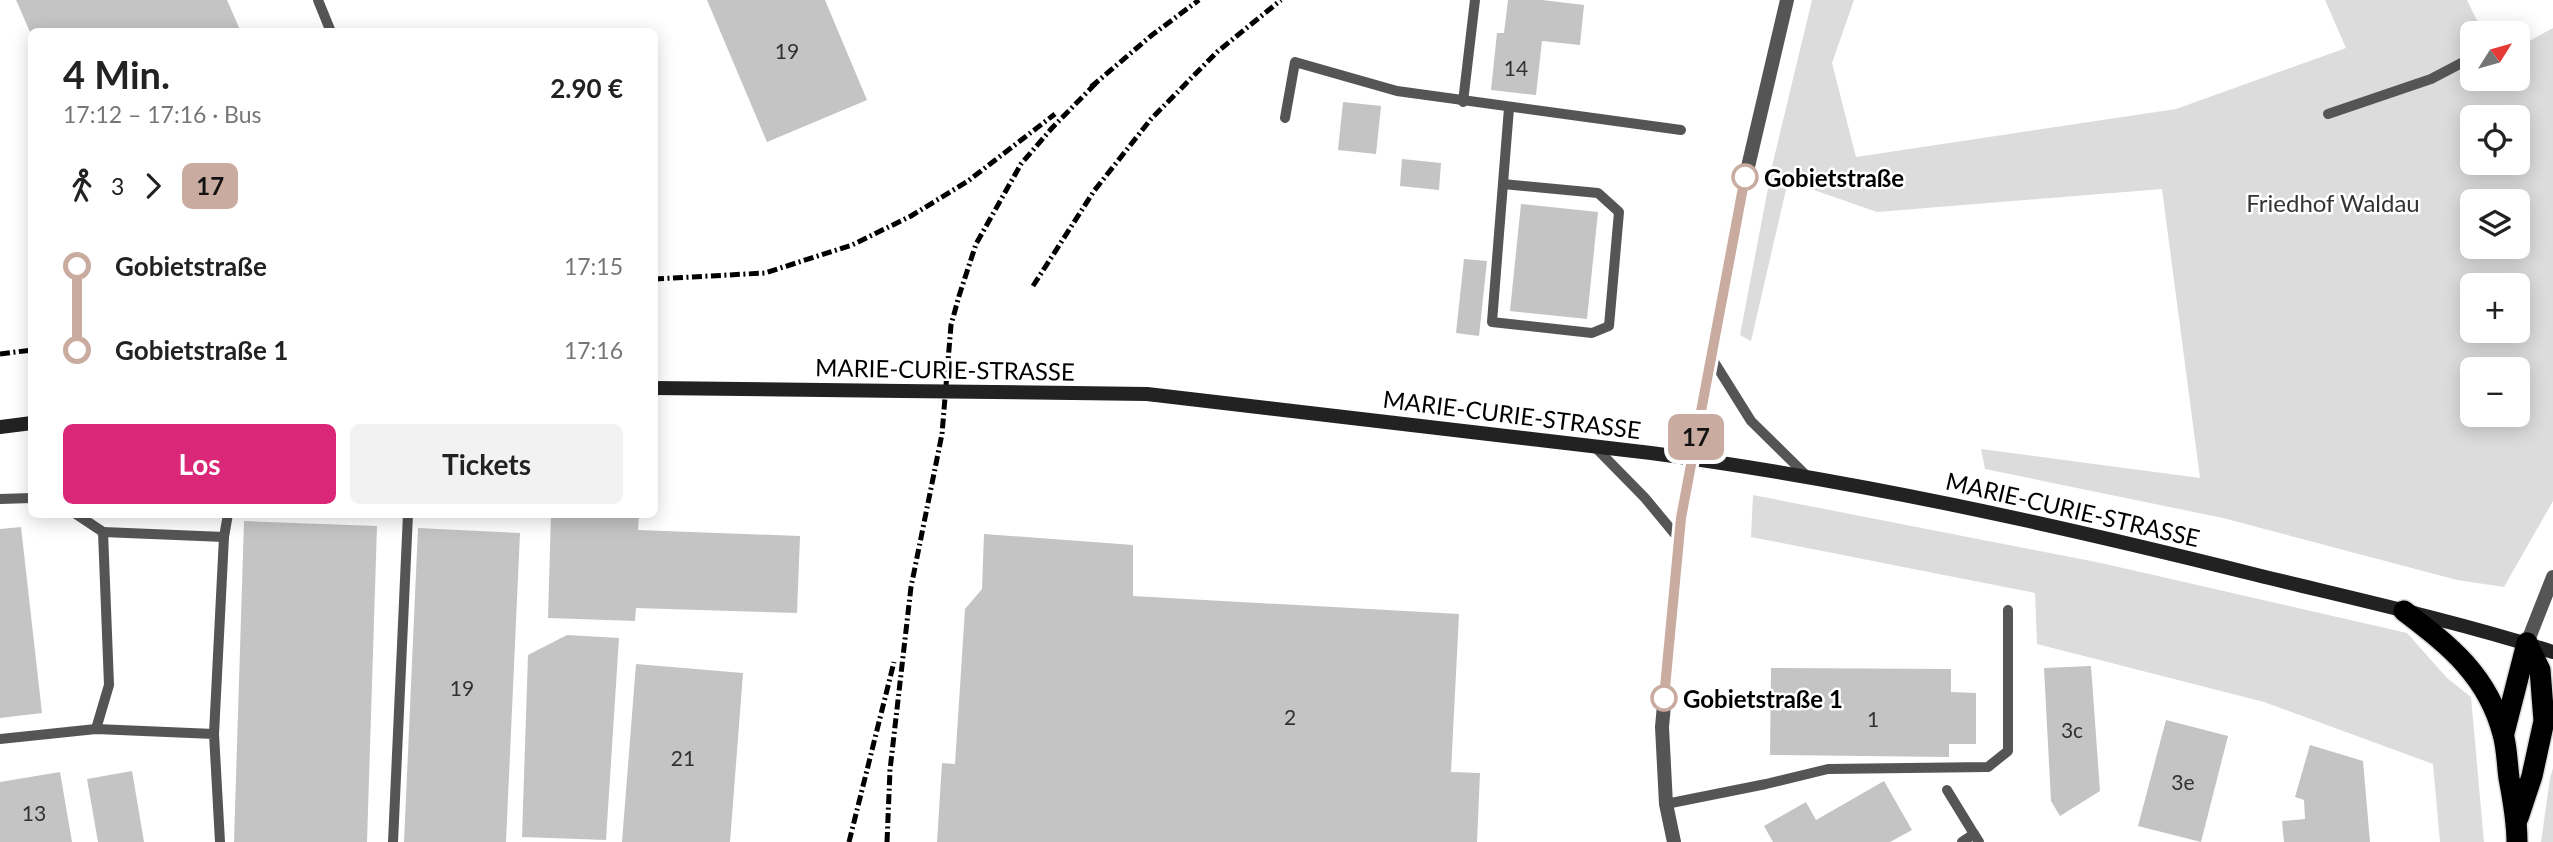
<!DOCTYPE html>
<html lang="de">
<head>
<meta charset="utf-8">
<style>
  body { margin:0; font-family:Lato,sans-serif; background:#f2f2f2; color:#222; height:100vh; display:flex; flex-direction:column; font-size:26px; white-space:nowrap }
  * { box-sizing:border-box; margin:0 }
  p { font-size:23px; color:#767676 }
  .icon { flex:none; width:38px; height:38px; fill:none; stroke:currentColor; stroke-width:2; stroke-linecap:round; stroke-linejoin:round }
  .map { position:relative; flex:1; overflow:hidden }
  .sheet { position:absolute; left:28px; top:28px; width:630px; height:490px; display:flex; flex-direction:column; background:#fff; border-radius:10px; box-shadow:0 4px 18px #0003 }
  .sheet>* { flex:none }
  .badge { padding:0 14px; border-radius:10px; font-size:24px; line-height:46px }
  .needle { width:46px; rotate:53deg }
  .controls { position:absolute; left:2460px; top:21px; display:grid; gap:14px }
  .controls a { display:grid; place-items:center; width:70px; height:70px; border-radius:10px; background:#fff; box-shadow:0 4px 18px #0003; font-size:35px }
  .map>.badge { position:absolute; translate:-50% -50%; box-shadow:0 0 0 4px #fff }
  .legs { display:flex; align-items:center; gap:10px; height:77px; padding:0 35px; font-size:23px }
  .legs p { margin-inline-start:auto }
  .overview { display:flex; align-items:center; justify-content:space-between; height:119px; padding:0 35px }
  h1 { font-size:38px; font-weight:700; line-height:52px }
  .action { display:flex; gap:14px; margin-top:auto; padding:14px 35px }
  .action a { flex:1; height:80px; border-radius:10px; background:#db2777; color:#fff; font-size:28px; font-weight:700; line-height:80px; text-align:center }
  .action a+a { background:#f2f2f2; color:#222 }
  ul { padding:0 35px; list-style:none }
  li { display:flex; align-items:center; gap:24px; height:84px; font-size:26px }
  li i { display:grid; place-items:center; width:10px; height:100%; margin:0 9px; background:currentColor }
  li i::after { content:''; width:18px; height:18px; margin:-9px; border:5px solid; border-radius:50%; background:#fff }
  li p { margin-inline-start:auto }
  li:first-child i { background:linear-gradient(#0000 50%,currentColor 0) }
  li:last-child i { background:linear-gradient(currentColor 50%,#0000 0) }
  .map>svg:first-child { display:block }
  .green { fill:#dcdcdc; fill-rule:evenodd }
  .building { fill:#c4c4c4 }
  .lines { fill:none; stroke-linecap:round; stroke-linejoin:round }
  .highway-casing { stroke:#dbdbdb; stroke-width:24 }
  .lane { stroke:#555; stroke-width:10 }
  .street { stroke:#555; stroke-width:14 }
  .secondary { stroke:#222; stroke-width:14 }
  .highway { stroke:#000; stroke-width:21 }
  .rail { stroke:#000; stroke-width:5; stroke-dasharray:10 3.5 2 3.5; stroke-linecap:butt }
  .secondary-bridge { stroke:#222; stroke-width:14 }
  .line-1-casing { stroke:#fff; stroke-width:16 }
  .line-1 { stroke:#c9aba0; stroke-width:10 }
  .stop-1-dot { fill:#fff; stroke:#c9aba0; stroke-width:3.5 }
  .labels { text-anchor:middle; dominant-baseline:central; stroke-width:5; stroke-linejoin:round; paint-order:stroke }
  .number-label { font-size:21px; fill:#313131 }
  .stop-label { font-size:24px; font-weight:bold; fill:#000; stroke:#fff; text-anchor:start }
  .park-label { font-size:24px; fill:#333; stroke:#fff }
  .street-label { font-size:24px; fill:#000; stroke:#fff }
</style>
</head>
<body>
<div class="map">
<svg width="2553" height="842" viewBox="0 0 2553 842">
  <rect width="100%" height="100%" fill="#fff"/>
  <g class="green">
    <path d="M 1812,0 L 1854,0 L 1832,63 L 1856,157 L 2176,109 L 2346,48 L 2325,0 L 2467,0 L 2483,33 L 2473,33 L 2473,79 L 2518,79 L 2518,47 L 2553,28 L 2553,501 L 2504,587 L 2457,580 L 2223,518 L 1985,469 L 1981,449 L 2200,478 L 2162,189 L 1877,212 L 1788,181 L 1751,341 L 1740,335 L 1773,162 ZM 2473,117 L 2518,117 L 2518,163 L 2473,163 ZM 2473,201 L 2518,201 L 2518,247 L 2473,247 ZM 2473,285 L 2518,285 L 2518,331 L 2473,331 ZM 2473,369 L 2518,369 L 2518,415 L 2473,415 Z"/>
    <path d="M 1753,495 L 2101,563 L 2407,633 L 2447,678 L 2471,697 L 2484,842 L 2440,842 L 2433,764 L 2264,702 L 2037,644 L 2035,593 L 1751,537 Z"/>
    <path d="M 2553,768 L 2553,842 L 2541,842 L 2550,778 Z"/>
  </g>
  <g class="building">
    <path d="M 16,0 L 227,0 L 241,32 L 30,32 Z"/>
    <path d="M 707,0 L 825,0 L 867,100 L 767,142 Z"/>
    <path d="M 1508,0 L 1542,0 L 1584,5 L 1580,45 L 1542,41 L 1536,95 L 1491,90 L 1497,33 L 1504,33 Z"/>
    <path d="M 1343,102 L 1381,106 L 1376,154 L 1338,150 Z"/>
    <path d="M 1402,159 L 1441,163 L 1439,190 L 1400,186 Z"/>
    <path d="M 1521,204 L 1598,212 L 1587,319 L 1510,311 Z"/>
    <path d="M 1464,259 L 1487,261 L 1479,336 L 1456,333 Z"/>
    <path d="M 551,514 L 639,514 L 638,530 L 800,536 L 797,613 L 636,608 L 635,621 L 548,618 Z"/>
    <path d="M 244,521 L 377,526 L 367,842 L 234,842 Z"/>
    <path d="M 21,527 L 42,713 L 0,718 L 0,529 Z"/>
    <path d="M 418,528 L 520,533 L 506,842 L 404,842 Z"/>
    <path d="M 984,534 L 1133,545 L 1133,596 L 1459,614 L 1451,772 L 1480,773 L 1477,842 L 937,842 L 942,763 L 955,764 L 965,609 L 982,589 Z"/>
    <path d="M 567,635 L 619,638 L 606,840 L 522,837 L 528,655 Z"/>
    <path d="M 636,664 L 743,673 L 730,842 L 622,842 Z"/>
    <path d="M 2091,666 L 2100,791 L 2060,816 L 2051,801 L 2044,668 Z"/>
    <path d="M 1771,668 L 1951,669 L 1951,692 L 1976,693 L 1976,744 L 1949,744 L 1949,757 L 1770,755 Z"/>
    <path d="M 2166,720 L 2228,736 L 2201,842 L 2138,826 Z"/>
    <path d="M 2310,745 L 2363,761 L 2370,842 L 2284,842 L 2282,821 L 2305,819 L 2304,800 L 2295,797 Z"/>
    <path d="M 132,771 L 144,842 L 98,842 L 87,779 Z"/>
    <path d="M 60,772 L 72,842 L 0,842 L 0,782 Z"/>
    <path d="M 1884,781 L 1912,830 L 1890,842 L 1773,842 L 1764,826 L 1806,802 L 1816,820 Z"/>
  </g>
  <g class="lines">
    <g class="highway-casing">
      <g id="highway">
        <path d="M 2404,611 C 2450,646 2488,676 2503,734 C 2507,748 2507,763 2509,778 C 2513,799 2517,820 2517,842"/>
        <path d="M 2504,733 L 2527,643"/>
        <path d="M 2518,818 L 2532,776 L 2544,721 L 2540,670 L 2527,643"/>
      </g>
    </g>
    <g class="lane">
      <path d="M 318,0 L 331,32"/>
      <path d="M 1463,102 L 1475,0"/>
      <path d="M 2328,114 L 2431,79 L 2473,57"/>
      <path d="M 1285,118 L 1295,62 L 1397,91 L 1681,130"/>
      <path d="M 1503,184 L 1598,193 L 1619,212 L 1609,326 L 1592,333 L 1492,322 L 1509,108"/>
      <path d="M 1711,357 L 1751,421 L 1809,478"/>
      <path d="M 1595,447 L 1645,498 L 1679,539"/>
      <path d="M 0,499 L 32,498"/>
      <path d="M 76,514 L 103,532"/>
      <path d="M 96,729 L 109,685 L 103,532 L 224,537"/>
      <path d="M 214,734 L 224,537 L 228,514"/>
      <path d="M 0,739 L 96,729 L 214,734 L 220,842"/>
      <path d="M 1947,790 L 1974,834"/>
      <path d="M 1666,804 L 1766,784 L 1828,769 L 1988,767 L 2008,751 L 2008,610"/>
      <path d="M 393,842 L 408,514"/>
      <path d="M 1962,842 L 1974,834 L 1979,842"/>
    </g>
    <g class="street">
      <path d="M 2527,643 L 2553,577"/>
      <path d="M 1674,842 L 1666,804 L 1662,727 L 1681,518 L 1740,201 L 1787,0"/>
    </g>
    <g class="secondary">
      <path d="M 654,388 L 903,391"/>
      <path d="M 993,392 L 1147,394 L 1651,453 C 1855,480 2057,525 2257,575 C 2355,599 2456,621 2553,652"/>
      <path d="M 0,427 L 32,423"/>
    </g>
    <use href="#highway" class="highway"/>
    <g class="rail">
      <path d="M 1091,87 L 1152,35 L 1199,0"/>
      <path d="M 654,279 L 765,273 L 852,245 L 911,216 L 968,181 L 1055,114"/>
      <path d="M 1033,286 L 1094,191 L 1151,119 L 1217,52 L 1281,0"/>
      <path d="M 0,354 L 32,350"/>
      <path d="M 849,842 L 894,662"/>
      <path d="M 887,842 L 890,770 L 911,587 L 942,434 L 951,325 L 959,296 L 976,244 L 1021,164 L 1052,128 L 1098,81"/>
    </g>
    <path class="secondary-bridge" d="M 903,391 L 993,392"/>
  </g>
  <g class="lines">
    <g class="line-1-casing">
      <path id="line-1" d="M 1664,698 L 1681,518 L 1745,177"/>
    </g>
    <use href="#line-1" class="line-1"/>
  </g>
  <g class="stop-1-dot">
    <circle cx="1745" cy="177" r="12"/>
    <circle cx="1664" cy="698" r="12"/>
  </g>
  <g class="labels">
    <g class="number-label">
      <text x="787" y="50">19</text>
      <text x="1516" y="67">14</text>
      <text x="462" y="687">19</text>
      <text x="1290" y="716">2</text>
      <text x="1873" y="718">1</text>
      <text x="2072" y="729">3c</text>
      <text x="683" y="757">21</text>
      <text x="2183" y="781">3e</text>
      <text x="34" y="812">13</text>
    </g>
    <g class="stop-label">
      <text x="1764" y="177">Gobietstraße</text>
      <text x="1683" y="698">Gobietstraße 1</text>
    </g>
    <g class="park-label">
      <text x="2333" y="202">Friedhof Waldau</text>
    </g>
    <g class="street-label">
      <text transform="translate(945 369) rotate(1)">MARIE-CURIE-STRASSE</text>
      <text transform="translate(1512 414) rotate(7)">MARIE-CURIE-STRASSE</text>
      <text transform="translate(2073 509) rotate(13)">MARIE-CURIE-STRASSE</text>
    </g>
  </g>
</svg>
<div class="controls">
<a><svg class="needle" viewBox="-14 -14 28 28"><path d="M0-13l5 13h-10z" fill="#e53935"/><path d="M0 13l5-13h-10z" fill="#767676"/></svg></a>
<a><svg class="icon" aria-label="locate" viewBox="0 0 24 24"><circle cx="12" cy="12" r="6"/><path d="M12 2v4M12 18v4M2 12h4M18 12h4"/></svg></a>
<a><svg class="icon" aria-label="layers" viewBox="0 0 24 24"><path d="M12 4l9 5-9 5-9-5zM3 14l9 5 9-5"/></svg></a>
<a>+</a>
<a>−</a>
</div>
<b class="badge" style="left:1696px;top:437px;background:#c9aba0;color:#111">17</b>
<section class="sheet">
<div class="overview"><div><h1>4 Min.</h1><p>17:12 – 17:16 · Bus</p></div><b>2.90 €</b></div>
<div class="legs"><svg class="icon" aria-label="walk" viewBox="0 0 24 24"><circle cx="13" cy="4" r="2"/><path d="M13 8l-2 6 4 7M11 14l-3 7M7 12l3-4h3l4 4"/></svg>3<svg class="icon" aria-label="forward" viewBox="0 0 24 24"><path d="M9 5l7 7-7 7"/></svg><b class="badge" style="background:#c9aba0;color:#111">17</b></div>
<ul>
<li><i style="color:#c9aba0"></i><b>Gobietstraße</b><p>17:15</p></li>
<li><i style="color:#c9aba0"></i><b>Gobietstraße 1</b><p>17:16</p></li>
</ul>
<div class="action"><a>Los</a><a>Tickets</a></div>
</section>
</div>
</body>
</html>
